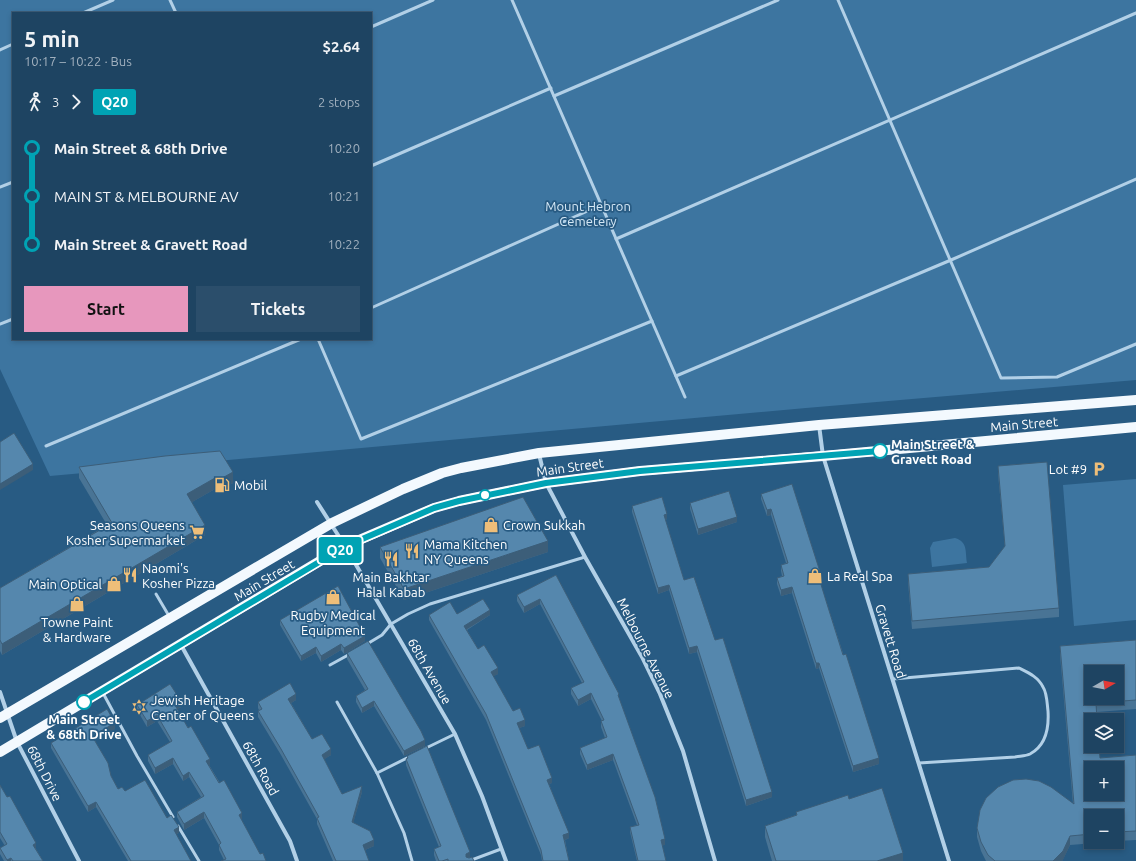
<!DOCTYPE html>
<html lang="en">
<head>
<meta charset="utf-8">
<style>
  body { margin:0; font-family:Ubuntu,sans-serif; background:#2b4e6b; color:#f1f3f6; height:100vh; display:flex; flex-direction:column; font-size:15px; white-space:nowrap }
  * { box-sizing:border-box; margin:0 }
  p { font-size:13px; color:#a1b0be }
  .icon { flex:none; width:22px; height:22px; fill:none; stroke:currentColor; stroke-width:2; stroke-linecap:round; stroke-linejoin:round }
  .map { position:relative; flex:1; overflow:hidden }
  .sheet { position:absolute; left:12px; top:12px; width:360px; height:328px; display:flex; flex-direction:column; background:#1e4462; border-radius:0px; box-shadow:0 2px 6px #0003,0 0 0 1px #3c5c77 }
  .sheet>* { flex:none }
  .badge { padding:0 8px; border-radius:3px; font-size:14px; line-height:26px }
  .needle { width:26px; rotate:81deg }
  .fabs { position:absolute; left:1084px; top:665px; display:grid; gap:8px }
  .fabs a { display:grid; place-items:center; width:40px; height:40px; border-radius:0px; background:#1e4462; box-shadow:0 2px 6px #0003,0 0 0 1px #3c5c77; font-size:20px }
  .map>.badge { position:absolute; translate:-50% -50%; box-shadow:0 0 0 2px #fff }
  .legs { display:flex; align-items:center; gap:6px; height:44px; padding:0 12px; font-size:13px }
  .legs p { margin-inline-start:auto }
  .summary { display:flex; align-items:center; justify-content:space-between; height:68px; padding:0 12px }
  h1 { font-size:22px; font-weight:700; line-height:30px }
  .primary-button { display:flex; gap:8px; margin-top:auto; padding:8px 12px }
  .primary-button a { flex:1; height:46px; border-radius:0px; background:#e797bd; color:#111; font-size:16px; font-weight:700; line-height:46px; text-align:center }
  .primary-button a+a { background:#2b4e6b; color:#f1f3f6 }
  ul { padding:0 12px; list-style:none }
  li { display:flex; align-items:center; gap:14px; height:48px; font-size:15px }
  li i { display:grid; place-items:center; width:6px; height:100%; margin:0 5px; background:currentColor }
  li i::after { content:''; width:10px; height:10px; margin:-5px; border:3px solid; border-radius:50%; background:#1e4462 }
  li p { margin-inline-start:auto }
  li:first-child i { background:linear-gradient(#0000 50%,currentColor 0) }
  li:last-child i { background:linear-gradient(currentColor 50%,#0000 0) }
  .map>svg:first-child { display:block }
  .green { fill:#3d75a0; fill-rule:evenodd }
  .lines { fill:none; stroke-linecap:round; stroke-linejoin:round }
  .lane { stroke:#b2d0e7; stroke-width:3 }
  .street { stroke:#b2d0e7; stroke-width:4 }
  .primary { stroke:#f3f9fe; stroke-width:10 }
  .wall { fill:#497495 }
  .shaded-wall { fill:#3c5e79 }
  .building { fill:#5587ad; stroke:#3c5e79; fill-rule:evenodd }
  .line-1-casing { stroke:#fff; stroke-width:9 }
  .line-1 { stroke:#00a3b4; stroke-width:6 }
  .stop-1-dot { fill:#fff; stroke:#00a3b4; stroke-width:2 }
  .labels { text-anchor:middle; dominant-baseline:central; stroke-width:3.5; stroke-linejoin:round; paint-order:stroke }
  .park-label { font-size:13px; fill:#d5e8f6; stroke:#285b83 }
  .street-label { font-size:13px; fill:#fff; stroke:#285b83 }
  .stop-label { font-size:13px; font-weight:bold; fill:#fff; stroke:#285b83; text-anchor:start }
  .poi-label { font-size:13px; fill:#fff; stroke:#285b83; text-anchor:start }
</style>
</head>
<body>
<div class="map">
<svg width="1136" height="861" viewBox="0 0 1136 861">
  <rect width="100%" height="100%" fill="#285b83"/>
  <g class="green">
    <path d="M 0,0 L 1136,0 L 1136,380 L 806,408 L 50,476 L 0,369 ZM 13,13 L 371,13 L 371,339 L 13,339 Z"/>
    <path d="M 1136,479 L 1136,620 L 1074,626 L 1063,485 Z"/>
    <path d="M 955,538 C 968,542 965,551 967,563 L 932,567 L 930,548 L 933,542 Z"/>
  </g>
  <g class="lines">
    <g class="lane">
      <path d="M 170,0 L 176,13"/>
      <path d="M 512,0 L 685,397"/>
      <path d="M 838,0 L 1001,378 L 1057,377 L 1136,344"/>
      <path d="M 83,13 L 113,0"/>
      <path d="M 371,27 L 433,0"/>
      <path d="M 0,50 L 13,44"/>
      <path d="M 554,96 L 778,0"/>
      <path d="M 371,166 L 551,88"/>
      <path d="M 0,187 L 13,182"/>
      <path d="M 616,239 L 1136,13"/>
      <path d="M 371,308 L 601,205"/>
      <path d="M 0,324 L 13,319"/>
      <path d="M 318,339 L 361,439 L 652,321"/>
      <path d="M 676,376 L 951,260 L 1136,179"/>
      <path d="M 46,446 L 301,339"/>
      <path d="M 156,594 L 169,616"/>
      <path d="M 367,644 L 382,635 L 391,624 L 408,614 L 430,604 L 585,557"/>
      <path d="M 330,665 L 350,654"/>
      <path d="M 893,679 L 1019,668 C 1029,673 1038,677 1043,687 C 1047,693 1047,703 1048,711 C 1049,727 1047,745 1030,754 C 1026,756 1020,756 1015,757 L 919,763"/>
      <path d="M 103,693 L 137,756 L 173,817"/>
      <path d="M 337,702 L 377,773"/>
      <path d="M 424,749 L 455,734"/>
      <path d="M 409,757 L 377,773 L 404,833 L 412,861"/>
      <path d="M 178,826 L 199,861"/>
      <path d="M 469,861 L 501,849"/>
    </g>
    <g class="street">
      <path d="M 819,425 L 823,456 L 949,861"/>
      <path d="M 539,454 L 546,483 L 585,557 L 642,657 L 660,694 L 683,751 L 715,861"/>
      <path d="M 317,502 L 345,546 L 455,734 L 482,796 L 506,861"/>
      <path d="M 181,645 L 290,841 L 297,861"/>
      <path d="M 0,692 L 17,742 L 79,861"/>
    </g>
    <g class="primary">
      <path d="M 0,718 L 332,523 L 403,489 L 442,473 L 461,468 L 539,453 L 819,425 L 1136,400"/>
      <path d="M 0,752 L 345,546 L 434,508 L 459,501 L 546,483 L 640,471 L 823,456 L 1136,427"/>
    </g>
  </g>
  <g class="wall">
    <path d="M 165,456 L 233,483 L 217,492 L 215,489 L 192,502 L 205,535 L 2,655 L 0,651 L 0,588 L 107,525 L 79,478 L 79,467 Z"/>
    <path d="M 998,466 L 1059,608 L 1059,617 L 912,629 L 908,582 L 908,574 L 989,567 L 1005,547 L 998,474 Z"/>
    <path d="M 761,494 L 822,583 L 820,584 L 827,604 L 879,764 L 853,772 L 819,668 L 816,669 L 792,593 L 781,596 L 777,584 L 777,578 L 782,576 L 781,571 L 781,565 L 786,563 L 771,515 L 767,516 L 761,499 Z"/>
    <path d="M 690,503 L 737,522 L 698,535 L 690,509 Z"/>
    <path d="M 632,506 L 667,519 L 665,520 L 684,580 L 715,640 L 772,797 L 746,806 L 697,652 L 689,654 L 669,590 L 658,594 L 632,512 Z"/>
    <path d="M 380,547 L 548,552 L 404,600 L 380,558 Z"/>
    <path d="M 556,575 L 619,698 L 665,845 L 662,845 L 666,861 L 637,861 L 630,832 L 630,827 L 637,825 L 613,760 L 587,770 L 580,754 L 580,748 L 605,738 L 601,727 L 601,721 L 602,721 L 591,699 L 578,706 L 571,694 L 571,688 L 582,683 L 540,604 L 524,613 L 517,601 L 517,595 Z"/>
    <path d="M 457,614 L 490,615 L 467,630 L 478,649 L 498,674 L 493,676 L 513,711 L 525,726 L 519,728 L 528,749 L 552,783 L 549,784 L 569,838 L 565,840 L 569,861 L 542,861 L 541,855 L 486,720 L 429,620 L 429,615 Z"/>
    <path d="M 280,620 L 365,641 L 344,654 L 341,650 L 321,662 L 316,653 L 301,661 L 280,625 Z"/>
    <path d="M 1136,640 L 1136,709 L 1097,712 L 1100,758 L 1136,755 L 1136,840 L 1117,841 L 1117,816 L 1091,816 L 1091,842 L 1108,842 L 1070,845 L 1062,861 L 986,861 L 981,851 L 977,837 L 977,828 L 1073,804 L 1060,655 L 1060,646 Z"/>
    <path d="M 347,653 L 425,746 L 404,756 L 374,706 L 362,713 L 356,702 L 356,696 L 365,690 L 347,659 Z"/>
    <path d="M 296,700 L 291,703 L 312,739 L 331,755 L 324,759 L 342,794 L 362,792 L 353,823 L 374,846 L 365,850 L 369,861 L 333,861 L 317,824 L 317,819 L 281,755 L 258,717 L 258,711 L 259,710 L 258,708 L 258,702 Z"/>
    <path d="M 137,705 L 181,707 L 177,709 L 210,765 L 209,765 L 242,819 L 241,819 L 260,854 L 266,861 L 224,860 L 219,850 L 219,845 L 204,818 L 184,830 L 177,817 L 177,812 L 201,797 L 189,777 L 183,781 L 173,764 L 155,774 L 148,761 L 148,755 L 170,742 L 157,721 L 147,727 L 137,710 Z"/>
    <path d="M 115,729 L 95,740 L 111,776 L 118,789 L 125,791 L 167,818 L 179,833 L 176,834 L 191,861 L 128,861 L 96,807 L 88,812 L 51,748 L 51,743 Z"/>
    <path d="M 407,756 L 470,857 L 469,858 L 474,861 L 436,861 L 434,855 L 434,849 L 439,847 L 406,765 L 406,759 L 407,759 Z"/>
    <path d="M 0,785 L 36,848 L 36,849 L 43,861 L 4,861 L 0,854 L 0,848 L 5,846 L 0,838 Z"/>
    <path d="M 849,799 L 903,861 L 772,861 L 765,837 L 765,826 L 796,815 L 796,812 Z"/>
  </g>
  <g class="shaded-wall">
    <path d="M 33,464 L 33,470 L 0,490 L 0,484 Z"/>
    <path d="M 233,472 L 233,483 L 217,492 L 217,481 Z"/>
    <path d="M 215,478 L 215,489 L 187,505 L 187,494 Z"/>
    <path d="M 771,509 L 771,515 L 767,516 L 767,510 Z"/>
    <path d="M 667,514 L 667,519 L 664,520 L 664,515 Z"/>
    <path d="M 737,517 L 737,522 L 698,535 L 698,529 Z"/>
    <path d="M 205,525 L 205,535 L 2,655 L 2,644 Z"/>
    <path d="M 548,541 L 548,552 L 404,600 L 404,589 Z"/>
    <path d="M 819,578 L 822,578 L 822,583 L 819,584 Z"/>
    <path d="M 669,585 L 669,590 L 658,594 L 658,588 Z"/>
    <path d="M 792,587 L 792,593 L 781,596 L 781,590 Z"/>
    <path d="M 540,599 L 540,604 L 524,613 L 524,607 Z"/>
    <path d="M 490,610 L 490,615 L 464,631 L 464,626 Z"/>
    <path d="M 365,636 L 365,641 L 344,654 L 344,648 Z"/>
    <path d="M 341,644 L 341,650 L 321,662 L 321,656 Z"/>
    <path d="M 697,646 L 697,652 L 689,654 L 689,648 Z"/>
    <path d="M 316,647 L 316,653 L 301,661 L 301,656 Z"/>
    <path d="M 816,663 L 819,663 L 819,668 L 816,669 Z"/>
    <path d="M 498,668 L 498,674 L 491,678 L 491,672 Z"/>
    <path d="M 591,693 L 591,699 L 578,706 L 578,700 Z"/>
    <path d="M 296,694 L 296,700 L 288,705 L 288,699 Z"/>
    <path d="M 181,701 L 181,707 L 175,710 L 175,705 Z"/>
    <path d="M 374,701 L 374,706 L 362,713 L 362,708 Z"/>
    <path d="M 157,715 L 157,721 L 147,727 L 147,721 Z"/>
    <path d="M 525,720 L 525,726 L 517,729 L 517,723 Z"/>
    <path d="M 115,723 L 115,729 L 92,742 L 92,736 Z"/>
    <path d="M 425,740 L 425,746 L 404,756 L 404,751 Z"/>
    <path d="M 331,749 L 331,755 L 322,761 L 322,755 Z"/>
    <path d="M 613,754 L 613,760 L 587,770 L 587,765 Z"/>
    <path d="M 173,758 L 173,764 L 155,774 L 155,768 Z"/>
    <path d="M 879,758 L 879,764 L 853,772 L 853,766 Z"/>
    <path d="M 210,759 L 210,765 L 206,767 L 206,761 Z"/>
    <path d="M 189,772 L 189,777 L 183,781 L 183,776 Z"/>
    <path d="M 552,778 L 552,783 L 547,785 L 547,780 Z"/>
    <path d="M 362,786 L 362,792 L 352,828 L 352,822 Z"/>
    <path d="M 772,792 L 772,797 L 746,806 L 746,800 Z"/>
    <path d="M 96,802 L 96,807 L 88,812 L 88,806 Z"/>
    <path d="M 204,812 L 204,818 L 184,830 L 184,824 Z"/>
    <path d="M 242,813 L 242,819 L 239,820 L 239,815 Z"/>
    <path d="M 179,827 L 179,833 L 174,835 L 174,830 Z"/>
    <path d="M 569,833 L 569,838 L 563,841 L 563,835 Z"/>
    <path d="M 1070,836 L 1070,845 L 1063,860 L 1062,861 L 1053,861 Z"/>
    <path d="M 665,839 L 665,845 L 661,846 L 661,840 Z"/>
    <path d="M 374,840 L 374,846 L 363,851 L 363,845 Z"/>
    <path d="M 36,843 L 36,848 L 33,850 L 33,845 Z"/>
    <path d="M 470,852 L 470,857 L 466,859 L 466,854 Z"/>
    <path d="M 903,853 L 903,861 L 877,861 Z"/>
    <path d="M 11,858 L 11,861 L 7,861 L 7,860 Z"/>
  </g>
  <g class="building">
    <path d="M 14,433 L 33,464 L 0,484 L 0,442 Z"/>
    <path d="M 220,451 L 233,472 L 217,481 L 215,478 L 187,494 L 205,525 L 2,644 L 0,640 L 0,588 L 112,523 L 79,467 L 165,456 Z"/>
    <path d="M 1047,462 L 1059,608 L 912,621 L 908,574 L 989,567 L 1005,546 L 998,466 Z"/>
    <path d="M 792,484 L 822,578 L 819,578 L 827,604 L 843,655 L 846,654 L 879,758 L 853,766 L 819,663 L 816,663 L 792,587 L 781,590 L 777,578 L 784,576 L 781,565 L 788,563 L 771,509 L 767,510 L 761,494 Z"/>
    <path d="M 729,491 L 737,517 L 698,529 L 690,503 Z"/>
    <path d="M 523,497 L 548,541 L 404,589 L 380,547 Z"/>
    <path d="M 662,497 L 667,514 L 664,515 L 684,580 L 694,577 L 715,640 L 723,638 L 772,792 L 746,800 L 697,646 L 689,648 L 669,585 L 658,588 L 632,506 Z"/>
    <path d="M 556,575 L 619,694 L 618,695 L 655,797 L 665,839 L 661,840 L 666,861 L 638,861 L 630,827 L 639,825 L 613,754 L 587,765 L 580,748 L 607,737 L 601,721 L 604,720 L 591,693 L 578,700 L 571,688 L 584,682 L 540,599 L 524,607 L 517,595 Z"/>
    <path d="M 338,586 L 365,636 L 344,648 L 341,644 L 321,656 L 316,647 L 301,656 L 280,620 Z"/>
    <path d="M 483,599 L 490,610 L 464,626 L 478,649 L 484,645 L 498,668 L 491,672 L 513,711 L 520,708 L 525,720 L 517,723 L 528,749 L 539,745 L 552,778 L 547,780 L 569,833 L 563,835 L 569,861 L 543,861 L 541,850 L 486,714 L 429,615 L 450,602 L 457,614 Z"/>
    <path d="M 1136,640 L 1136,700 L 1096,703 L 1097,720 L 1091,720 L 1091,746 L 1099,746 L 1100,758 L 1136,755 L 1136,831 L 1117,832 L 1117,816 L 1091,816 L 1091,834 L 1070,836 L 1063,851 L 1053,861 L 995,861 L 988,855 L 981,842 L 977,828 L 980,810 L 986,798 L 998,787 L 1013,780 L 1026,779 L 1039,781 L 1051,787 L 1074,804 L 1060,646 ZM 1091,672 L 1117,672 L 1117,698 L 1091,698 ZM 1091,768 L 1117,768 L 1117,794 L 1091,794 Z"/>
    <path d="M 368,641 L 421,731 L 425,740 L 404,751 L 374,701 L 362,708 L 356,696 L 368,689 L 347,653 Z"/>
    <path d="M 290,683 L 296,694 L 288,699 L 312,739 L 322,734 L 331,749 L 322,755 L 342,794 L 362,786 L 352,822 L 370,831 L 374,840 L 363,845 L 369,861 L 336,861 L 317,818 L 319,817 L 281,749 L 258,711 L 262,709 L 258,702 Z"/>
    <path d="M 170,684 L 181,701 L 175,705 L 188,728 L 191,726 L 210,759 L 206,761 L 219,783 L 224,780 L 242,813 L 239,815 L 260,854 L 263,853 L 266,861 L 221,861 L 226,859 L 219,845 L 221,843 L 204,812 L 184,824 L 177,812 L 204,796 L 189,772 L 183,776 L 173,758 L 155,768 L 148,755 L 172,741 L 157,715 L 147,721 L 137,705 Z"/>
    <path d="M 107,709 L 115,723 L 92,736 L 108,763 L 111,776 L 118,789 L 122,787 L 125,791 L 145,780 L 167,818 L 171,815 L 179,827 L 174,830 L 191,861 L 131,861 L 96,802 L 88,806 L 51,743 Z"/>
    <path d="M 427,746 L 470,852 L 466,854 L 466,857 L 469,858 L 472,857 L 474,861 L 448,861 L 448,859 L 442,861 L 439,861 L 434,849 L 441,846 L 406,759 L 408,758 L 407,756 Z"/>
    <path d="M 0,785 L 7,797 L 10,796 L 36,843 L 33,845 L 43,861 L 13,861 L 11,858 L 7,860 L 0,848 L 7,844 L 0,832 Z"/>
    <path d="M 882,788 L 903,853 L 877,861 L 776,861 L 765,826 L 797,815 L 796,812 L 830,801 L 848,795 L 849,799 Z"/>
  </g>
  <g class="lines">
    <g class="line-1-casing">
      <path id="line-1" d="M 84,702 L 346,546 L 434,508 L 459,501 L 546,483 L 640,471 L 880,451"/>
    </g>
    <use href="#line-1" class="line-1"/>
  </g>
  <defs>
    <g id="parking-bare" transform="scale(1.2)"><path d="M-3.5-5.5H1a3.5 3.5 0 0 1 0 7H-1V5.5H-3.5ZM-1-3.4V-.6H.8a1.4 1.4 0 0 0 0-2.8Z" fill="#eebe79" stroke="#285b83" stroke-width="2.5" paint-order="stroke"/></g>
    <g id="fuel-bare" transform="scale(1.2)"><path d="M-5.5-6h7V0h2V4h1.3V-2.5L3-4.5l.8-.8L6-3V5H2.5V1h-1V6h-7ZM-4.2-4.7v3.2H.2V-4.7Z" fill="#eebe79" stroke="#285b83" stroke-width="2.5" paint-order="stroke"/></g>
    <g id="shop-bare" transform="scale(1.2)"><path d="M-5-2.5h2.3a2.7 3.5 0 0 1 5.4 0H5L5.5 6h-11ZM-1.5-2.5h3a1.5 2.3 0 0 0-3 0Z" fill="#eebe79" stroke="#285b83" stroke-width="2.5" paint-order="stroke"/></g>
    <g id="supermarket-bare" transform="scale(1.2)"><path d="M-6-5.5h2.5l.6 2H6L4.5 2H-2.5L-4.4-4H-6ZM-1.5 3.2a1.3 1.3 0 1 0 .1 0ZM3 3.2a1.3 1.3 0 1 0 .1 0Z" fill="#eebe79" stroke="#285b83" stroke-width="2.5" paint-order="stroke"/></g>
    <g id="restaurant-bare" transform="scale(1.2)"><path d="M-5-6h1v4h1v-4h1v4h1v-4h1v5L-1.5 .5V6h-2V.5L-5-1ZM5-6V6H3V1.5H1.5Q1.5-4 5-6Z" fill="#eebe79" stroke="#285b83" stroke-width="2.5" paint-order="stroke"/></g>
    <g id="synagogue-bare" transform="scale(1.2)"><path d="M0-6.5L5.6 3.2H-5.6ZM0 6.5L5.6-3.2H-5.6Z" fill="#eebe79" stroke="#285b83" stroke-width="2.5" paint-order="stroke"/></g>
  </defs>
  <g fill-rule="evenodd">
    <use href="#parking-bare" x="1099" y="469"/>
    <use href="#fuel-bare" x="222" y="485"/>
    <use href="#shop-bare" x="491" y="525"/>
    <use href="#supermarket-bare" x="197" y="532"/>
    <use href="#restaurant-bare" x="412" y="551"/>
    <use href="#restaurant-bare" x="391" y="559"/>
    <use href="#restaurant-bare" x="130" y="575"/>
    <use href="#shop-bare" x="815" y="576"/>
    <use href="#shop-bare" x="114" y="584"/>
    <use href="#shop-bare" x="333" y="597"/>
    <use href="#shop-bare" x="77" y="604"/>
    <use href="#synagogue-bare" x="139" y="707"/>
  </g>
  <g class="stop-1-dot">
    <circle cx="880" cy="451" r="7"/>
    <circle cx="485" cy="495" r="5"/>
    <circle cx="84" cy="702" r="7"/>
  </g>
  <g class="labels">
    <g class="park-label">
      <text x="588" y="206">Mount Hebron<tspan x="588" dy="15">Cemetery</tspan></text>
    </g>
    <g class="street-label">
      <text transform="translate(1024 424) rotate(-5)">Main Street</text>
      <text transform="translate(570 467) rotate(-8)">Main Street</text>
      <text transform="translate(264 580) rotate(-31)">Main Street</text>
      <text transform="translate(891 641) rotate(73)">Gravett Road</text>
      <text transform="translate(646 648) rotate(63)">Melbourne Avenue</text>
      <text transform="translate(430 671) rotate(60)">68th Avenue</text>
      <text transform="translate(261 768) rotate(61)">68th Road</text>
      <text transform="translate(45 773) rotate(63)">68th Drive</text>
    </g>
    <g class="stop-label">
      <text x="891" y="444">Main Street &amp;<tspan x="891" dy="15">Gravett Road</tspan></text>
      <text x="84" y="719" text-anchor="middle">Main Street<tspan x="84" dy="15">&amp; 68th Drive</tspan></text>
    </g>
    <g class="poi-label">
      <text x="1087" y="469" text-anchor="end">Lot #9</text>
      <text x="234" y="485">Mobil</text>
      <text x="185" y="525" text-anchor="end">Seasons Queens<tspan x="185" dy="15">Kosher Supermarket</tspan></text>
      <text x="503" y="525">Crown Sukkah</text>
      <text x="424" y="544">Mama Kitchen<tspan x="424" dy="15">NY Queens</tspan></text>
      <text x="142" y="568">Naomi's<tspan x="142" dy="15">Kosher Pizza</tspan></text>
      <text x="827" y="576">La Real Spa</text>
      <text x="391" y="577" text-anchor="middle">Main Bakhtar<tspan x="391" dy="15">Halal Kabab</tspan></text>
      <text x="102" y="584" text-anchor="end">Main Optical</text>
      <text x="333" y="615" text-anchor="middle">Rugby Medical<tspan x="333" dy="15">Equipment</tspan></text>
      <text x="77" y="622" text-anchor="middle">Towne Paint<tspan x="77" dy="15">&amp; Hardware</tspan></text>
      <text x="151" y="700">Jewish Heritage<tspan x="151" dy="15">Center of Queens</tspan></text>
    </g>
  </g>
</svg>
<div class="fabs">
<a><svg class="needle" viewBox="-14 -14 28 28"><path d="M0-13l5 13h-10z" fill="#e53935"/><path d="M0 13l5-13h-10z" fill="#a1b0be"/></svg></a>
<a><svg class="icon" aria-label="layers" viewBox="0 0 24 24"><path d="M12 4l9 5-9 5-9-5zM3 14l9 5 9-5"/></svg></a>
<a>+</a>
<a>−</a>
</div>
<b class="badge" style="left:340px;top:550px;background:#00a3b4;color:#fff">Q20</b>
<section class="sheet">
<div class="summary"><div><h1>5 min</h1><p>10:17 – 10:22 · Bus</p></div><b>$2.64</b></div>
<div class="legs"><svg class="icon" aria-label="walk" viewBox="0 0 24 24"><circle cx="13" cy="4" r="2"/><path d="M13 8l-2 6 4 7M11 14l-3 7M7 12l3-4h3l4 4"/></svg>3<svg class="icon" aria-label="forward" viewBox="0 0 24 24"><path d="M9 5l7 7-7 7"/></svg><b class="badge" style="background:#00a3b4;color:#fff">Q20</b><p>2 stops</p></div>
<ul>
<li><i style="color:#00a3b4"></i><b>Main Street &amp; 68th Drive</b><p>10:20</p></li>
<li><i style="color:#00a3b4"></i><span>MAIN ST &amp; MELBOURNE AV</span><p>10:21</p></li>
<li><i style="color:#00a3b4"></i><b>Main Street &amp; Gravett Road</b><p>10:22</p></li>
</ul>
<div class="primary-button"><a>Start</a><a>Tickets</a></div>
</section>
</div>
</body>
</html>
